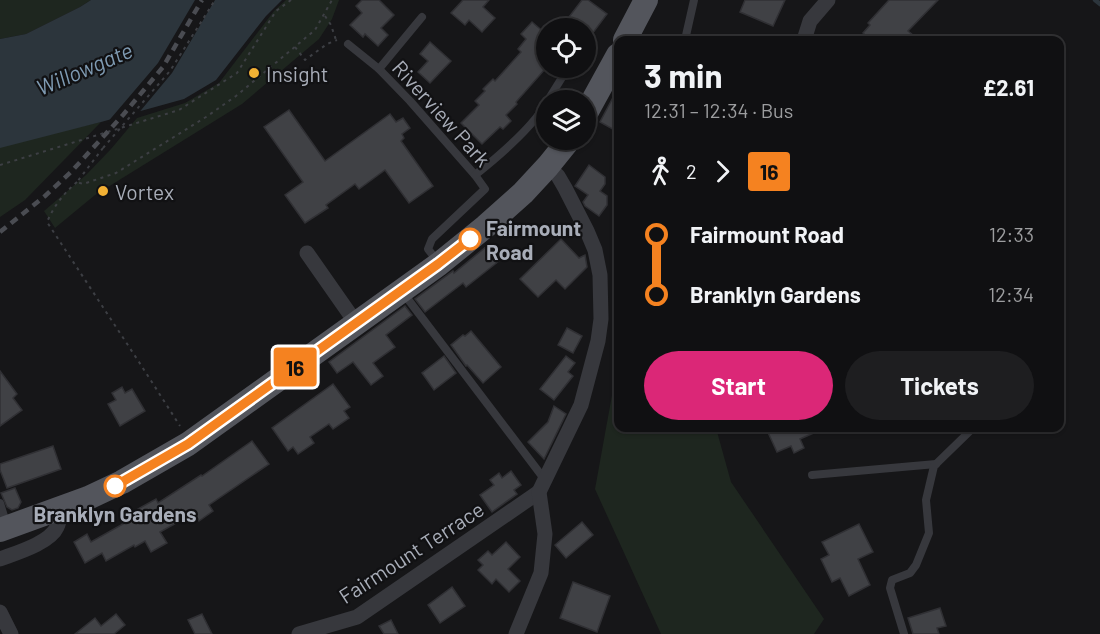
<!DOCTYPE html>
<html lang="en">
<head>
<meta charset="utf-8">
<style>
  body { margin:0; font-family:Barlow,sans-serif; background:#1e1e20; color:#f1f3f6; height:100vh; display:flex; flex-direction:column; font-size:22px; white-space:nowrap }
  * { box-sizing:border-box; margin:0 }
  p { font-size:20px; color:#9c9d9f }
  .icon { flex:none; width:33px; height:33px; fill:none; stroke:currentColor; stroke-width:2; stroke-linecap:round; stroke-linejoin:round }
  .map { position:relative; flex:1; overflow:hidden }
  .panel { position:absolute; left:614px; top:36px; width:450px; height:396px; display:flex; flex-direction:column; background:#101012; border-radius:12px; box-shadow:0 2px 4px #0004,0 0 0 2px #303032 }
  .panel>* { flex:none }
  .badge { padding:0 12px; border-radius:4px; font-size:21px; line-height:39px }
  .fabs { position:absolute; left:536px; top:18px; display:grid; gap:12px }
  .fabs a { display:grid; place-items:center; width:60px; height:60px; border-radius:50%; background:#101012; box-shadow:0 2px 4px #0004,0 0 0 2px #303032; font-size:30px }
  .map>.badge { position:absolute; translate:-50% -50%; box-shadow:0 0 0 3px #fff }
  .legs { display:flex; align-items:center; gap:9px; height:66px; padding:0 30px; font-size:20px }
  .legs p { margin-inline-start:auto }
  .summary { display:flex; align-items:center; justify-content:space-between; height:102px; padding:0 30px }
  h1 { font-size:33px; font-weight:700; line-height:45px }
  .action { display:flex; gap:12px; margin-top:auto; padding:12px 30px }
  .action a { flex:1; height:69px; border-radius:36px; background:#db2777; color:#fff; font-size:24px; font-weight:700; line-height:69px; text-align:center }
  .action a+a { background:#1e1e20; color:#f1f3f6 }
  ul { padding:0 30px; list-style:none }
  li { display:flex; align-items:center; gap:21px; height:60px; font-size:22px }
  li i { display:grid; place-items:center; width:9px; height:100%; margin:0 8px; background:currentColor }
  li i::after { content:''; width:15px; height:15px; margin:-8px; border:4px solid; border-radius:50%; background:#101012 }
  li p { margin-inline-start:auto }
  li:first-child i { background:linear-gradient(#0000 50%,currentColor 0) }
  li:last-child i { background:linear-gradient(currentColor 50%,#0000 0) }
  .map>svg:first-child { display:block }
  .green { fill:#1e261f }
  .water { fill:#2c353c }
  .pier { fill:#161618 }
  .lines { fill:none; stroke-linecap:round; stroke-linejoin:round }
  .stream { stroke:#2c353c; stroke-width:4.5 }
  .building { fill:#404145; stroke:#303034; stroke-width:1.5 }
  .path { stroke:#3d3f44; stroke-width:2; stroke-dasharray:3 4.5; stroke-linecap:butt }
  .service { stroke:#37383d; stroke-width:8 }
  .minor { stroke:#37383d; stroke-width:15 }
  .primary { stroke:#53555c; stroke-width:24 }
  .rail { stroke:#4a4c52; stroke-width:4.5; stroke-dasharray:8 6; stroke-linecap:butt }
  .path-bridge { stroke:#3d3f44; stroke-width:2; stroke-dasharray:3 4.5; stroke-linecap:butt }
  .line-1-casing { stroke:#fff; stroke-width:14 }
  .line-1 { stroke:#f58220; stroke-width:9 }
  .poi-dot { fill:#f2b134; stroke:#111113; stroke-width:2 }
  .stop-1-dot { fill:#fff; stroke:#f58220; stroke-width:3 }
  .labels { text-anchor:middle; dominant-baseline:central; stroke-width:4.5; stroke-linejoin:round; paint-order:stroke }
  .poi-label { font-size:21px; fill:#a8adb8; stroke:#111113; text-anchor:start }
  .street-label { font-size:21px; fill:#a8adb8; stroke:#111113 }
  .stop-label { font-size:21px; font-weight:bold; fill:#a8adb8; stroke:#111113; text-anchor:start }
  .water-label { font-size:22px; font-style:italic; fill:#7f9bb3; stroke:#111113 }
</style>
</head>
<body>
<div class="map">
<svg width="1100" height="634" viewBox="0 0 1100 634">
  <rect width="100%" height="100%" fill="#161618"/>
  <g class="green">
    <path d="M 0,0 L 91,0 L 80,7 L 26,34 L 0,39 Z"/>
    <path d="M 286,0 L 339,0 L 332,19 L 319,39 L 242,104 L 95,195 L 55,228 L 44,211 L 86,175 L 111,149 L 137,118 L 185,103 L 219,83 L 274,11 Z"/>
    <path d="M 101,122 L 25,200 L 0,217 L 0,145 Z"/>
    <path d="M 618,362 L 618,428 L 716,428 L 731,482 L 824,619 L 814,634 L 661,634 L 595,489 Z"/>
  </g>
  <path class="water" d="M 91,0 L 282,0 L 266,16 L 216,80 L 184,99 L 101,122 L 0,148 L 0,39 L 26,34 L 80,7 Z"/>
  <path class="pier" d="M 195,0 L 215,0 L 172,73 L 137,115 L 106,124 L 158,63 Z"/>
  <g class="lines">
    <path class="stream" d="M 1095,0 L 1100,4"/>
  </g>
  <g class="building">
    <path d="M 362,0 L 379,0 L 394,15 L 381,28 L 388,35 L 378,46 L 365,34 L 363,37 L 350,25 L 362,13 L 356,6 Z"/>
    <path d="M 463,0 L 489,0 L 483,7 L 495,18 L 482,32 L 469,20 L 465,25 L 451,13 Z"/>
    <path d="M 582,0 L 588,0 L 607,14 L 592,34 L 569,17 Z"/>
    <path d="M 745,0 L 785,0 L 773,26 L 740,12 Z"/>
    <path d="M 889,0 L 938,0 L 908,31 L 919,40 L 871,40 L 863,33 L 870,25 L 868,23 Z"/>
    <path d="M 532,22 L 546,34 L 546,68 L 516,102 L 517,104 L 506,115 L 511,121 L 503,129 L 500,127 L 482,144 L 461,123 L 479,105 L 475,101 L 485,91 L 483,89 L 493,79 L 495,81 L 521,52 L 518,49 L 526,39 L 521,34 Z"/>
    <path d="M 430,42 L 451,61 L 430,83 L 418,72 L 428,61 L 420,54 Z"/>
    <path d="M 618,88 L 618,132 L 600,122 Z"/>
    <path d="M 289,110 L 325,161 L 390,114 L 396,122 L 403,118 L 410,128 L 402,134 L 404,138 L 401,141 L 433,186 L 409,203 L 385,170 L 359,189 L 355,184 L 326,205 L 328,208 L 305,223 L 285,195 L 303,182 L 264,127 Z"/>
    <path d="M 589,165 L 605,177 L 605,184 L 600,191 L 607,196 L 607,205 L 599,216 L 585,206 L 583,202 L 588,195 L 575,186 Z"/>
    <path d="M 561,239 L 579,258 L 585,255 L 587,267 L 565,289 L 556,280 L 538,297 L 520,279 Z"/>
    <path d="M 487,246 L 499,261 L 466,287 L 463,283 L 425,312 L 415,299 L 453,271 L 454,273 Z"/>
    <path d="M 405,306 L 412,315 L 386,335 L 395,347 L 373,363 L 383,376 L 371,385 L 353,362 L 337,373 L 329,362 Z"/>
    <path d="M 567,328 L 582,336 L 573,353 L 558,345 Z"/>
    <path d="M 471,331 L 501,367 L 483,383 L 467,365 L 466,366 L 451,345 L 463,335 L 465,336 Z"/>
    <path d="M 444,356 L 456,373 L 434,390 L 422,373 Z"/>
    <path d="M 566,356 L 575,363 L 568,372 L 573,376 L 554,400 L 540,389 Z"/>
    <path d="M 0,371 L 17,394 L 13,398 L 22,410 L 0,426 Z"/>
    <path d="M 333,384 L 350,407 L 344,411 L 349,418 L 333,429 L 329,424 L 310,437 L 314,443 L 298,454 L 293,447 L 288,451 L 272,428 Z"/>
    <path d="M 122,387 L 125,393 L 132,389 L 145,411 L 120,426 L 108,404 L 116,400 L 112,393 Z"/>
    <path d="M 554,406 L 566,414 L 544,459 L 528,442 L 548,422 Z"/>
    <path d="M 766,428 L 825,428 L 800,439 L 804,448 L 794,453 L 791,446 L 777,452 Z"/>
    <path d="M 252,441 L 269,464 L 209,505 L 213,511 L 199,521 L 194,513 L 160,532 L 167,543 L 151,552 L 145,541 L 135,547 L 134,545 L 106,561 L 102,553 L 85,563 L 74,542 L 87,534 L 91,542 L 123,524 L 120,519 L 156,499 L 158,503 L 201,475 L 202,476 Z"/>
    <path d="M 53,446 L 61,469 L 7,488 L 0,470 L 0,464 Z"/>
    <path d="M 511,471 L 521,485 L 514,490 L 517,494 L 492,512 L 480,495 L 494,485 L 490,480 L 499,473 L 502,478 Z"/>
    <path d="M 15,488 L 21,502 L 18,508 L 12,510 L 7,507 L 1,493 Z"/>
    <path d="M 582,522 L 593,535 L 566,558 L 555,545 Z"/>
    <path d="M 859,524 L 873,552 L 858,559 L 870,585 L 849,596 L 840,578 L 832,582 L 821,559 L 829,555 L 822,542 Z"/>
    <path d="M 506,542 L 520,557 L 508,569 L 520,581 L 509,592 L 496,579 L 492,584 L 478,570 L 483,565 L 478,560 L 488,551 L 492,555 Z"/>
    <path d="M 573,582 L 610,596 L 597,632 L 560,618 Z"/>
    <path d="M 452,587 L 465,606 L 440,623 L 428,605 Z"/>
    <path d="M 940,608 L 946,626 L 937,628 L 939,634 L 913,634 L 908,618 Z"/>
    <path d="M 116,614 L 125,625 L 114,634 L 75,634 L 95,618 L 101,626 Z"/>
    <path d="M 202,614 L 212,634 L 195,634 L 188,620 Z"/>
    <path d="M 391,620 L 398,634 L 384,634 L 379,626 Z"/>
  </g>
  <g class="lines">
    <g class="path">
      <path d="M 325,16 L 331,25 L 336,40"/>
      <path d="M 295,47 L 305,60 L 327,44 L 337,40"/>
      <path d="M 103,148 L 77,182 L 83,184 L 116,173 L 206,117 L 236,96 L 315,30 L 332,0"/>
      <path d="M 0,165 L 179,110 L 237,73 L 276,11 L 291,0"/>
      <path d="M 77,182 C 63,194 54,206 47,222 L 139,362 L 180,426"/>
    </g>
    <g class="service">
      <path d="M 685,40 L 694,0"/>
      <path d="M 348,44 L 379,69 L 410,101 L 475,175 L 485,189 L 432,239 L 428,249 L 438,262"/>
      <path d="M 379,69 L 422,17"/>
      <path d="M 548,100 L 568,68"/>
      <path d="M 475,175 C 499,156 530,130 546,104"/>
      <path d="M 404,294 L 545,480"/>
      <path d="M 812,475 L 936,464"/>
      <path d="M 0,503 L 7,526"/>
      <path d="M 904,634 L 890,588 L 892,580 L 910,573 L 916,565 L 929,533 L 926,500 L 934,466 L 970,431 L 970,428"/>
    </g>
    <g class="minor">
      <path d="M 804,40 L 810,21 L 828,0"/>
      <path d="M 307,253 L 356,323"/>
      <path d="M 0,559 C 16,553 50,543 57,527 C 60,521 60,514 61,508"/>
      <path d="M 0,612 L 11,634"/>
      <path d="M 299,634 L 357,617 L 539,492"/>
      <path d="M 516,634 L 541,573 L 545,534 L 539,492 L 581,405 L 598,341 L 601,319 L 600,275 L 595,250 L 587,231 L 565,188 L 558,176 L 548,166"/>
    </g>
    <g class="primary">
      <path d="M 625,40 L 646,0"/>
      <path d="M 585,115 L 618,55"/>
      <path d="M 0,530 L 88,498 L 122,482 L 188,444 L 439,264 L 486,226 L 523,193 L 548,166 L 569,140"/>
    </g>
    <path class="rail" d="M 0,232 L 45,196 L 71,172 L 123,115 L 163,67 L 202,0"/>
    <path class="path-bridge" d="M 103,148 L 170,71 L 215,0"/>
  </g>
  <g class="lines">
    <g class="line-1-casing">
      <path id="line-1" d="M 115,486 L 188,444 L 438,264 L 470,239"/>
    </g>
    <use href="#line-1" class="line-1"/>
  </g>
  <g class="poi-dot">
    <circle cx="254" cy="73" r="6"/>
    <circle cx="103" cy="191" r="6"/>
  </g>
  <g class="stop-1-dot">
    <circle cx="470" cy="239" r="10"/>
    <circle cx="115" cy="486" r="10"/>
  </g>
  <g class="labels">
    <g class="poi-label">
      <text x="266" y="73">Insight</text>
      <text x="115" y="191">Vortex</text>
    </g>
    <g class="street-label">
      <text transform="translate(442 113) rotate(48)">Riverview Park</text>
      <text transform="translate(411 552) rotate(-33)">Fairmount Terrace</text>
    </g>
    <g class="stop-label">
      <text x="486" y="227">Fairmount<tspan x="486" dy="24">Road</tspan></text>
      <text x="115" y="513" text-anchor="middle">Branklyn Gardens</text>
    </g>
    <g class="water-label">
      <text transform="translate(84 68) rotate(-23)">Willowgate</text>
    </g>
  </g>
</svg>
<div class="fabs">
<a><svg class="icon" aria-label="locate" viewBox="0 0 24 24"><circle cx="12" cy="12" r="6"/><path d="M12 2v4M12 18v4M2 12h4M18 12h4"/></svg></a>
<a><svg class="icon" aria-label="layers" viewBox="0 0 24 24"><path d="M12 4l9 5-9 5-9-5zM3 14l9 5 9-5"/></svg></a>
</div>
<b class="badge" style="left:295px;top:367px;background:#f58220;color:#111">16</b>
<section class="panel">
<div class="summary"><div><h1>3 min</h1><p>12:31 – 12:34 · Bus</p></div><b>£2.61</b></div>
<div class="legs"><svg class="icon" aria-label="walk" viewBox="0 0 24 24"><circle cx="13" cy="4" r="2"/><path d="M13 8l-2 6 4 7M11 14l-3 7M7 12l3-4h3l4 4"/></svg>2<svg class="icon" aria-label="forward" viewBox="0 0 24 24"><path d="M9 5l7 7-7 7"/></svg><b class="badge" style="background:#f58220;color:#111">16</b></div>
<ul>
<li><i style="color:#f58220"></i><b>Fairmount Road</b><p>12:33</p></li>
<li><i style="color:#f58220"></i><b>Branklyn Gardens</b><p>12:34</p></li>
</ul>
<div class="action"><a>Start</a><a>Tickets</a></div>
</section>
</div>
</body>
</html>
